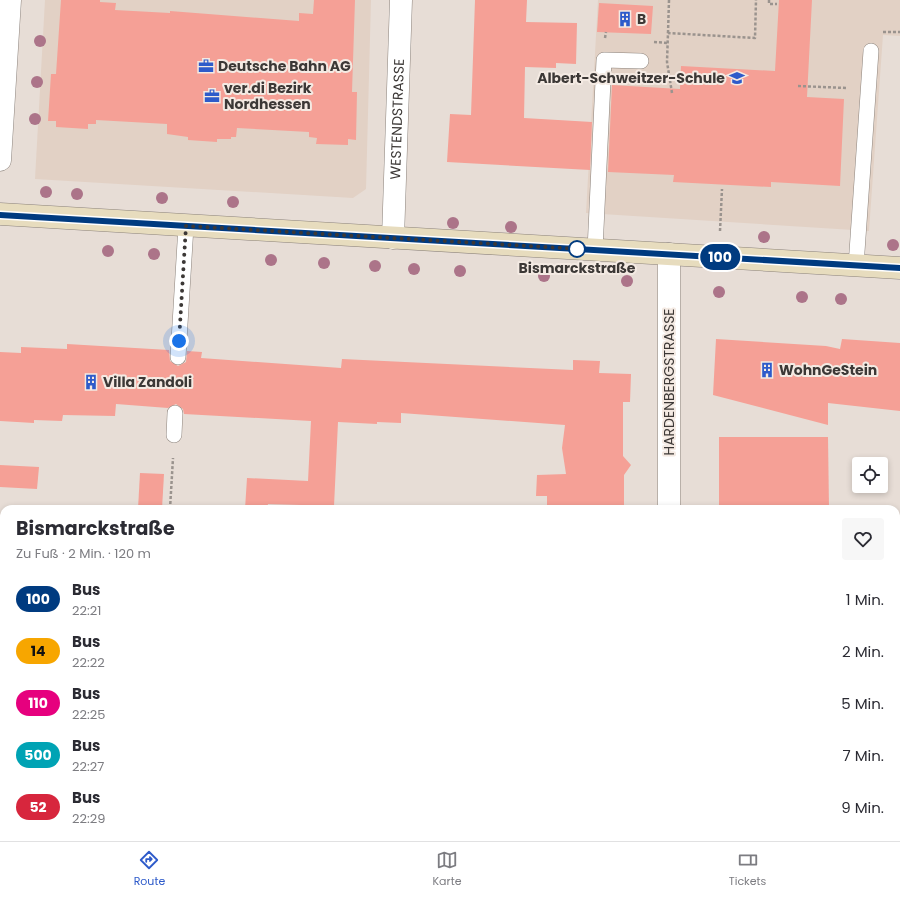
<!DOCTYPE html>
<html lang="de">
<head>
<meta charset="utf-8">
<style>
  body { margin:0; font-family:Poppins,sans-serif; background:#f7f7f7; color:#2b2b33; height:100vh; display:flex; flex-direction:column; font-size:15px; white-space:nowrap }
  * { box-sizing:border-box; margin:0 }
  p { font-size:13px; color:#7c7c81 }
  .icon { flex:none; width:22px; height:22px; fill:none; stroke:currentColor; stroke-width:2; stroke-linecap:round; stroke-linejoin:round }
  .map { position:relative; flex:1; overflow:hidden }
  .drawer { position:absolute; left:0px; top:505px; width:900px; height:336px; display:flex; flex-direction:column; background:#fff; border-radius:12px 12px 0 0; box-shadow:0 2px 6px #0003 }
  .drawer>* { flex:none }
  .badge { padding:0 8px; border-radius:13px; font-size:14px; line-height:26px }
  .fabs { position:absolute; left:852px; top:457px; display:grid; gap:8px }
  .fabs a { display:grid; place-items:center; width:36px; height:36px; border-radius:4px; background:#fff; box-shadow:0 2px 6px #0003; font-size:20px }
  .you { position:absolute; width:20px; height:20px; margin:-10px; border:3px solid #fff; border-radius:50%; background:#1a73e8; box-shadow:0 0 0 6px #1a73e833 }
  .map>.badge { position:absolute; translate:-50% -50%; box-shadow:0 0 0 2px #fff }
  .round { display:grid; place-items:center; flex:none; width:42px; height:42px; border-radius:4px; background:#f7f7f7 }
  .head { display:flex; align-items:center; justify-content:space-between; height:68px; padding:0 16px }
  h1 { font-size:19px; font-weight:700; line-height:30px }
  ul { padding:0; list-style:none }
  li { display:flex; align-items:center; gap:12px; height:52px; padding:0 16px }
  li div { flex:1 }
  li b { display:block; font-size:15px }
  li em { font-style:normal }
  li .badge { min-width:44px; font-weight:700; text-align:center }
  .tabs { display:flex; justify-content:space-around; align-items:center; height:56px; border-top:1px solid #e1e1e2; background:#fff; font-size:11px; color:#7c7c81 }
  .tabs a { display:grid; justify-items:center; gap:2px }
  .tabs .active { color:#2e5bca }
  .map>svg:first-child { display:block }
  .built { fill:#e2d1c5 }
  .green { fill:#f5c1d3 }
  .building { fill:#f5a096 }
  .lines { fill:none; stroke-linecap:round; stroke-linejoin:round }
  .service-casing { stroke:#8c837c; stroke-width:16 }
  .minor-casing { stroke:#8c837c; stroke-width:23 }
  .secondary-casing { stroke:#8c837c; stroke-width:23 }
  .path { stroke:#9a938e; stroke-width:2.5; stroke-dasharray:3 2; stroke-linecap:butt }
  .service { stroke:#fff; stroke-width:15 }
  .minor { stroke:#fff; stroke-width:22 }
  .secondary { stroke:#e7dcbe; stroke-width:22 }
  .tree { fill:#ac7489 }
  .line-casing { stroke:#fff; stroke-width:9 }
  .line { stroke:#003b80; stroke-width:6 }
  .walk { stroke:#3c3836; stroke-width:4; stroke-dasharray:0 7.2 }
  .stop-dot { fill:#fff; stroke:#003b80; stroke-width:2 }
  .labels { text-anchor:middle; dominant-baseline:central; stroke-width:4; stroke-linejoin:round; paint-order:stroke }
  .poi-label { font-size:14px; font-weight:bold; fill:#3c3836; stroke:#f4eae3; text-anchor:start }
  .street-label { font-size:14px; fill:#3c3836; stroke:#f4eae3 }
  .stop-label { font-size:14px; font-weight:bold; fill:#3c3836; stroke:#f4eae3 }
</style>
</head>
<body>
<div class="map">
<svg width="900" height="841" viewBox="0 0 900 841">
  <rect width="100%" height="100%" fill="#e7ddd6"/>
  <g class="built">
    <path d="M 45,0 L 371,0 L 366,189 L 353,198 L 35,179 Z"/>
    <path d="M 598,0 L 900,0 L 900,36 L 883,35 L 869,231 L 586,213 Z"/>
  </g>
  <path class="green" d="M 0,660 L 4,660 L 4,837 L 23,837 L 23,841 L 0,841 Z"/>
  <g class="building">
    <path d="M 61,0 L 100,0 L 100,2 L 116,3 L 115,10 L 170,13 L 170,11 L 299,21 L 299,13 L 313,14 L 314,0 L 355,0 L 352,92 L 357,92 L 356,140 L 348,139 L 348,145 L 316,144 L 317,138 L 309,137 L 309,132 L 237,128 L 236,137 L 231,137 L 231,139 L 217,139 L 217,142 L 188,140 L 188,137 L 167,134 L 167,124 L 96,120 L 96,124 L 88,124 L 88,129 L 56,127 L 56,121 L 48,121 L 51,74 L 56,74 Z"/>
    <path d="M 475,0 L 527,0 L 526,22 L 577,23 L 576,64 L 556,63 L 556,68 L 525,67 L 524,118 L 592,122 L 590,170 L 447,162 L 450,114 L 471,115 Z"/>
    <path d="M 779,0 L 812,0 L 807,97 L 844,99 L 840,186 L 771,182 L 771,187 L 673,182 L 674,175 L 608,172 L 612,85 L 680,89 L 681,66 L 775,71 Z"/>
    <path d="M 599,3 L 653,6 L 651,34 L 597,32 Z"/>
    <path d="M 716,339 L 826,346 L 840,349 L 842,339 L 900,343 L 900,411 L 828,403 L 828,425 L 713,395 Z"/>
    <path d="M 67,344 L 169,350 L 170,361 L 178,366 L 186,362 L 187,351 L 202,352 L 201,358 L 341,368 L 342,359 L 573,370 L 573,360 L 600,361 L 599,373 L 631,374 L 630,402 L 623,402 L 623,456 L 631,465 L 624,475 L 624,509 L 563,509 L 560,506 L 547,506 L 547,496 L 536,496 L 537,475 L 566,474 L 562,448 L 565,425 L 401,413 L 401,423 L 377,422 L 377,424 L 338,422 L 334,506 L 268,504 L 267,509 L 245,509 L 247,478 L 308,481 L 311,421 L 184,414 L 183,409 L 176,404 L 168,408 L 116,404 L 115,416 L 63,415 L 62,421 L 34,420 L 34,423 L 0,421 L 0,352 L 21,353 L 21,347 L 67,349 Z"/>
    <path d="M 719,437 L 828,437 L 829,509 L 719,509 Z"/>
    <path d="M 0,465 L 39,467 L 37,489 L 0,487 Z"/>
    <path d="M 140,473 L 164,474 L 162,509 L 138,509 Z"/>
  </g>
  <g class="lines">
    <g class="service-casing">
      <g id="service">
        <path d="M 595,250 L 604,60 L 641,61"/>
        <path d="M 856,266 L 871,51"/>
        <path d="M 178,357 L 186,226"/>
        <path d="M 174,435 L 175,413"/>
      </g>
    </g>
    <g class="minor-casing">
      <g id="minor">
        <path d="M 0,160 L 10,0"/>
        <path id="s1" d="M 393,238 L 401,0"/>
        <path d="M 669,509 L 669,254"/>
        <path d="M 896,765 L 900,764"/>
        <path d="M 830,837 L 830,841"/>
        <path d="M 667,841 L 668,837"/>
      </g>
    </g>
    <g class="secondary-casing">
      <path id="secondary" d="M 0,214 L 900,268"/>
    </g>
    <g class="path">
      <path d="M 769,0 L 769,4 L 777,4"/>
      <path d="M 883,32 L 900,32"/>
      <path d="M 668,33 L 669,0"/>
      <path d="M 605,38 L 606,32"/>
      <path d="M 654,42 L 668,43"/>
      <path d="M 798,86 L 846,88"/>
      <path d="M 672,93 L 667,62 L 668,33 L 755,38 L 756,0"/>
      <path d="M 720,231 L 722,189"/>
      <path d="M 170,509 L 173,458"/>
      <path d="M 896,577 L 900,577"/>
    </g>
    <use href="#service" class="service"/>
    <use href="#minor" class="minor"/>
    <use href="#secondary" class="secondary"/>
  </g>
  <g class="tree">
    <circle cx="40" cy="41" r="6"/>
    <circle cx="37" cy="82" r="6"/>
    <circle cx="35" cy="119" r="6"/>
    <circle cx="46" cy="192" r="6"/>
    <circle cx="77" cy="194" r="6"/>
    <circle cx="162" cy="198" r="6"/>
    <circle cx="233" cy="202" r="6"/>
    <circle cx="453" cy="223" r="6"/>
    <circle cx="511" cy="227" r="6"/>
    <circle cx="764" cy="237" r="6"/>
    <circle cx="893" cy="245" r="6"/>
    <circle cx="108" cy="251" r="6"/>
    <circle cx="154" cy="254" r="6"/>
    <circle cx="271" cy="260" r="6"/>
    <circle cx="324" cy="263" r="6"/>
    <circle cx="375" cy="266" r="6"/>
    <circle cx="414" cy="269" r="6"/>
    <circle cx="460" cy="271" r="6"/>
    <circle cx="544" cy="276" r="6"/>
    <circle cx="627" cy="281" r="6"/>
    <circle cx="719" cy="292" r="6"/>
    <circle cx="802" cy="297" r="6"/>
    <circle cx="841" cy="299" r="6"/>
  </g>
  <g class="lines">
    <g class="line-casing">
      <path id="line" d="M 0,215 L 900,268"/>
    </g>
    <use href="#line" class="line"/>
    <path class="walk" d="M 179,341 L 186,226 L 580,249 L 577,249"/>
  </g>
  <defs>
    <g id="building-bare" transform="scale(1.2)"><path d="M-4-6H4V6H1V3H-1V6H-4ZM-2.5-4.3h1.7v1.8h-1.7ZM.8-4.3h1.7v1.8H.8ZM-2.5-1h1.7V.8h-1.7ZM.8-1h1.7V.8H.8Z" fill="#2e5bca" stroke="#f4eae3" stroke-width="2.5" paint-order="stroke"/></g>
    <g id="office-bare" transform="scale(1.2)"><path d="M-6-3h4V-5.5h4V-3h4V5H-6ZM-1-4.5V-3h2v-1.5ZM-6 0V1H6V0Z" fill="#2e5bca" stroke="#f4eae3" stroke-width="2.5" paint-order="stroke"/></g>
    <g id="school-bare" transform="scale(1.2)"><path d="M0-5L7-2L0 1L-7-2ZM-4 1L0 2.5L4 1V4Q0 6-4 4Z" fill="#2e5bca" stroke="#f4eae3" stroke-width="2.5" paint-order="stroke"/></g>
  </defs>
  <g fill-rule="evenodd">
    <use href="#building-bare" x="625" y="19"/>
    <use href="#office-bare" x="206" y="66"/>
    <use href="#school-bare" x="737" y="78"/>
    <use href="#office-bare" x="212" y="96"/>
    <use href="#building-bare" x="767" y="370"/>
    <use href="#building-bare" x="91" y="382"/>
  </g>
  <circle class="stop-dot" cx="577" cy="249" r="8"/>
  <g class="labels">
    <g class="poi-label">
      <text x="637" y="19">B</text>
      <text x="218" y="66">Deutsche Bahn AG</text>
      <text x="725" y="78" text-anchor="end">Albert-Schweitzer-Schule</text>
      <text x="224" y="88">ver.di Bezirk<tspan x="224" dy="16">Nordhessen</tspan></text>
      <text x="779" y="370">WohnGeStein</text>
      <text x="103" y="382">Villa Zandoli</text>
    </g>
    <g class="street-label">
      <text stroke="none"><textPath href="#s1" startOffset="119">WESTENDSTRASSE</textPath></text>
      <text transform="translate(669 382) rotate(-90)">HARDENBERGSTRASSE</text>
    </g>
    <g class="stop-label">
      <text x="577" y="268">Bismarckstraße</text>
    </g>
  </g>
</svg>
<div class="fabs">
<a><svg class="icon" aria-label="locate" viewBox="0 0 24 24"><circle cx="12" cy="12" r="6"/><path d="M12 2v4M12 18v4M2 12h4M18 12h4"/></svg></a>
</div>
<div class="you" style="left:179px;top:341px"></div>
<b class="badge" style="left:720px;top:257px;background:#003b80;color:#fff">100</b>
<section class="drawer">
<div class="head"><div><h1>Bismarckstraße</h1><p>Zu Fuß · 2 Min. · 120 m</p></div><a class="round"><svg class="icon" aria-label="heart" viewBox="0 0 24 24"><path d="M12 20l-8-8c-3-5 5-10 8-4 3-6 11-1 8 4z"/></svg></a></div>
<ul>
<li><span class="badge" style="background:#003b80;color:#fff">100</span><div><b>Bus</b><p>22:21</p></div><em>1 Min.</em></li>
<li><span class="badge" style="background:#f7a600;color:#111">14</span><div><b>Bus</b><p>22:22</p></div><em>2 Min.</em></li>
<li><span class="badge" style="background:#e6007e;color:#fff">110</span><div><b>Bus</b><p>22:25</p></div><em>5 Min.</em></li>
<li><span class="badge" style="background:#00a3b4;color:#fff">500</span><div><b>Bus</b><p>22:27</p></div><em>7 Min.</em></li>
<li><span class="badge" style="background:#d7263d;color:#fff">52</span><div><b>Bus</b><p>22:29</p></div><em>9 Min.</em></li>
</ul>
</section>
</div>
<nav class="tabs">
<a class="active"><svg class="icon" aria-label="directions" viewBox="0 0 24 24"><path d="M12 3l9 9-9 9-9-9zM9 14v-3h6M13 9l2 2-2 2"/></svg>Route</a>
<a><svg class="icon" aria-label="map" viewBox="0 0 24 24"><path d="M3 6l6-2 6 2 6-2v14l-6 2-6-2-6 2zM9 4v14M15 6v14"/></svg>Karte</a>
<a><svg class="icon" aria-label="tickets" viewBox="0 0 24 24"><path d="M3 7h18v10H3zM15 7v10"/></svg>Tickets</a>
</nav>
</body>
</html>
